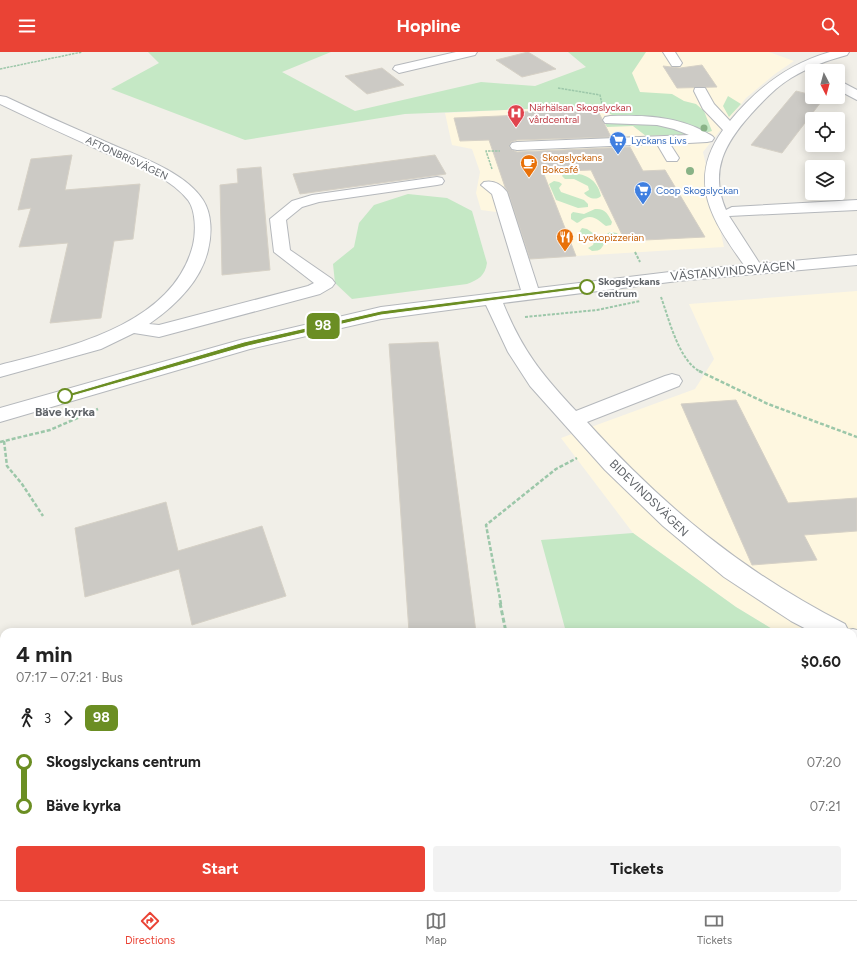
<!DOCTYPE html>
<html lang="en">
<head>
<meta charset="utf-8">
<style>
  body { margin:0; font-family:Figtree,sans-serif; background:#f2f2f2; color:#222; height:100vh; display:flex; flex-direction:column; font-size:15px; white-space:nowrap }
  * { box-sizing:border-box; margin:0 }
  p { font-size:13px; color:#767676 }
  .icon { flex:none; width:22px; height:22px; fill:none; stroke:currentColor; stroke-width:2; stroke-linecap:round; stroke-linejoin:round }
  .map { position:relative; flex:1; overflow:hidden }
  .panel { position:absolute; left:0px; top:576px; width:857px; height:272px; display:flex; flex-direction:column; background:#fff; border-radius:12px 12px 0 0; box-shadow:0 2px 10px #0003 }
  .panel>* { flex:none }
  .badge { padding:0 8px; border-radius:6px; font-size:14px; line-height:26px }
  .needle { width:26px; rotate:174deg }
  .tools { position:absolute; left:805px; top:12px; display:grid; gap:8px }
  .tools a { display:grid; place-items:center; width:40px; height:40px; border-radius:4px; background:#fff; box-shadow:0 2px 10px #0003; font-size:20px }
  .map>.badge { position:absolute; translate:-50% -50%; box-shadow:0 0 0 2px #fff }
  .legs { display:flex; align-items:center; gap:6px; height:44px; padding:0 16px; font-size:13px }
  .legs p { margin-inline-start:auto }
  .overview { display:flex; align-items:center; justify-content:space-between; height:68px; padding:0 16px }
  h1 { font-size:22px; font-weight:700; line-height:30px }
  .primary-button { display:flex; gap:8px; margin-top:auto; padding:8px 16px }
  .primary-button a { flex:1; height:46px; border-radius:4px; background:#ea4335; color:#fff; font-size:16px; font-weight:700; line-height:46px; text-align:center }
  .primary-button a+a { background:#f2f2f2; color:#222 }
  ul { padding:0 16px; list-style:none }
  li { display:flex; align-items:center; gap:14px; height:44px; font-size:15px }
  li i { display:grid; place-items:center; width:6px; height:100%; margin:0 5px; background:currentColor }
  li i::after { content:''; width:10px; height:10px; margin:-5px; border:3px solid; border-radius:50%; background:#fff }
  li p { margin-inline-start:auto }
  li:first-child i { background:linear-gradient(#0000 50%,currentColor 0) }
  li:last-child i { background:linear-gradient(currentColor 50%,#0000 0) }
  header { display:flex; justify-content:space-between; align-items:center; height:52px; padding:0 16px; background:#ea4335; color:#fff; font-size:18px; font-weight:700 }
  .menu { display:flex; justify-content:space-around; align-items:center; height:56px; border-top:1px solid #e0e0e0; background:#fff; font-size:11px; color:#767676 }
  .menu a { display:grid; justify-items:center; gap:2px }
  .menu .on { color:#ea4335 }
  .map>svg:first-child { display:block }
  .commercial { fill:#fef7e0 }
  .green { fill:#c5e8c5 }
  .building { fill:#cccac5; stroke:#d6d1c6 }
  .lines { fill:none; stroke-linecap:round; stroke-linejoin:round }
  .minor-casing { stroke:#b5b8bc; stroke-width:2 }
  .path-far3 { stroke:#9cc7a9; stroke-width:1.5; stroke-dasharray:2.5 1; stroke-linecap:butt }
  .path-far2 { stroke:#9cc7a9; stroke-width:2; stroke-dasharray:3 1.5; stroke-linecap:butt }
  .path-far1 { stroke:#9cc7a9; stroke-width:2.5; stroke-dasharray:4 2; stroke-linecap:butt }
  .path { stroke:#9cc7a9; stroke-width:3; stroke-dasharray:5 2.5; stroke-linecap:butt }
  .minor { fill:#fff; fill-rule:evenodd }
  .tree { fill:#89b387 }
  .line-1 { fill:#6b8e23; stroke:#fff }
  .stop-1-dot { fill:#fff; stroke:#6b8e23; stroke-width:2 }
  .labels { text-anchor:middle; dominant-baseline:central; stroke-width:4; stroke-linejoin:round; paint-order:stroke }
  .far-health-label { font-size:10px; fill:#be3a42; stroke:#fff; text-anchor:start }
  .far-shop-label { font-size:10px; fill:#366cbe; stroke:#fff; text-anchor:start }
  .far-food-label { font-size:10px; fill:#c56008; stroke:#fff; text-anchor:start }
  .far-street-label { font-size:10px; fill:#5f6368; stroke:#fff }
  .far-stop-label { font-size:10px; font-weight:bold; fill:#5f6368; stroke:#fff; text-anchor:start }
  .street-label { font-size:12px; fill:#5f6368; stroke:#fff }
  .stop-label { font-size:12px; font-weight:bold; fill:#5f6368; stroke:#fff }
</style>
</head>
<body>
<header><svg class="icon" aria-label="menu" viewBox="0 0 24 24"><path d="M4 6h16M4 12h16M4 18h16"/></svg>Hopline<svg class="icon" aria-label="search" viewBox="0 0 24 24"><circle cx="10" cy="10" r="6"/><path d="M15 15l6 6"/></svg></header>
<div class="map">
<svg width="857" height="848" viewBox="0 0 857 848">
  <rect width="100%" height="100%" fill="#f1efe8"/>
  <g class="commercial">
    <path d="M 629,0 L 769,0 L 794,9 L 775,22 L 746,46 L 703,100 L 724,195 L 576,204 L 558,160 L 512,162 L 481,158 L 476,141 L 480,120 L 472,97 L 452,93 L 445,61 L 545,56 Z"/>
    <path d="M 857,239 L 857,627 L 853,625 L 853,580 L 777,580 L 736,555 L 633,481 L 561,386 L 695,337 L 714,307 L 689,252 Z"/>
  </g>
  <g class="green">
    <path d="M 148,0 L 331,0 L 282,20 L 355,59 L 481,30 L 535,34 L 586,15 L 568,0 L 646,0 L 632,21 L 640,40 L 672,42 L 684,49 L 696,52 L 704,59 L 712,79 L 705,81 L 614,64 L 610,62 L 608,58 L 597,54 L 405,62 L 245,88 L 111,37 L 159,11 Z"/>
    <path d="M 728,44 L 741,52 L 729,65 L 723,54 Z"/>
    <path d="M 604,70 L 659,71 L 693,82 L 646,84 L 633,74 L 607,75 Z"/>
    <path d="M 564,121 C 582,120 597,125 601,144 C 596,149 588,146 584,141 L 589,138 L 588,134 L 574,127 L 565,127 L 562,124 Z"/>
    <path d="M 554,129 L 559,130 L 562,132 L 559,136 L 561,140 L 584,148 L 588,152 L 588,155 L 578,156 L 556,148 L 549,132 Z"/>
    <path d="M 408,142 L 447,146 L 472,159 L 487,211 C 485,224 478,228 467,232 L 352,247 L 335,231 L 333,212 L 354,195 L 359,171 L 374,153 Z"/>
    <path d="M 595,157 C 605,156 608,162 612,170 L 611,173 L 606,174 C 600,170 594,162 585,166 C 582,167 580,170 577,171 L 571,167 L 571,162 L 573,160 L 584,162 Z"/>
    <path d="M 582,176 L 587,177 L 600,186 L 610,180 L 617,181 L 619,184 L 606,189 C 601,196 602,199 592,199 L 588,196 L 593,193 L 594,190 L 582,184 L 580,179 Z"/>
    <path d="M 633,481 L 736,555 L 777,580 L 566,580 L 541,488 Z"/>
    <path d="M 853,625 L 857,627 L 857,848 L 525,848 L 524,844 L 853,844 Z"/>
  </g>
  <g class="building">
    <path d="M 528,0 L 556,17 L 522,25 L 496,8 Z"/>
    <path d="M 702,13 L 717,35 L 677,36 L 663,14 L 680,16 Z"/>
    <path d="M 382,16 L 404,33 L 367,42 L 345,24 Z"/>
    <path d="M 796,39 L 812,43 L 812,45 L 824,46 L 782,101 L 751,93 Z"/>
    <path d="M 597,57 L 611,85 L 517,88 L 511,90 L 509,95 L 512,98 L 517,100 L 630,95 L 643,119 L 665,118 L 705,185 L 625,189 L 591,118 L 543,120 L 576,204 L 530,207 L 508,140 L 505,135 L 489,88 L 460,89 L 454,66 L 523,63 L 522,60 Z"/>
    <path d="M 72,103 L 65,138 L 140,132 L 133,187 L 114,189 L 101,266 L 50,271 L 68,191 L 19,195 L 31,156 L 18,158 L 31,107 Z"/>
    <path d="M 435,103 L 446,122 L 300,142 L 293,122 Z"/>
    <path d="M 261,115 L 270,218 L 222,223 L 220,133 L 238,131 L 237,117 Z"/>
    <path d="M 438,290 L 476,580 L 409,580 L 389,292 Z"/>
    <path d="M 736,348 L 788,451 L 857,446 L 857,479 L 804,483 L 817,508 L 752,513 L 681,352 Z"/>
    <path d="M 166,450 L 178,499 L 262,474 L 286,544 L 192,573 L 179,517 L 85,545 L 75,476 Z"/>
  </g>
  <g class="lines">
    <g class="minor-casing">
      <g id="minor">
        <path d="M 456,0 L 477,0 L 475,3 L 399,21 L 393,17 L 395,14 Z"/>
        <path d="M 663,0 L 675,0 L 682,11 L 680,14 L 672,14 Z"/>
        <path d="M 830,0 L 849,0 L 847,3 C 828,8 809,15 791,26 C 776,35 763,49 751,62 C 725,91 709,119 726,158 L 732,155 L 857,148 L 857,158 L 729,164 L 760,212 L 857,203 L 857,213 L 678,229 L 503,251 C 522,298 542,323 576,359 L 665,324 L 672,322 L 679,324 L 682,329 L 679,334 L 587,370 C 664,455 743,520 845,572 L 848,578 L 853,577 L 857,578 L 857,601 L 853,600 L 853,580 L 812,580 L 791,569 L 724,525 L 663,474 L 605,418 L 530,334 L 508,300 L 486,253 L 381,267 L 250,297 L 0,370 L 0,356 L 240,288 L 381,255 L 521,238 L 492,142 L 481,133 L 484,130 C 493,128 501,132 507,140 L 538,236 L 678,219 L 744,213 C 712,168 686,129 723,78 L 703,57 L 694,39 L 695,36 L 705,36 L 714,52 L 730,69 C 757,36 788,12 830,0 Z"/>
        <path d="M 838,28 L 857,38 L 857,48 L 838,38 Z"/>
        <path d="M 0,44 L 6,45 C 36,59 66,73 97,86 C 129,101 183,117 203,148 C 212,162 212,182 208,198 C 201,229 175,254 149,272 L 159,273 L 308,234 L 314,231 L 274,200 L 270,167 L 292,149 L 312,143 L 437,125 L 442,126 L 444,129 L 442,132 L 437,133 L 319,150 L 302,155 L 286,168 L 290,198 L 332,227 L 335,231 L 332,235 L 320,242 L 159,285 L 134,281 L 101,297 L 0,325 L 0,313 C 69,295 173,273 193,193 C 196,180 196,159 188,148 C 167,122 128,111 99,98 C 66,83 33,68 0,52 Z"/>
        <path d="M 610,64 C 643,63 678,64 707,81 C 710,83 712,83 714,86 L 712,89 L 707,90 L 670,92 L 679,106 L 677,109 L 667,109 L 657,92 L 517,98 L 512,97 L 510,94 L 512,91 L 517,90 L 689,83 L 674,77 L 657,73 L 605,71 L 603,68 L 605,65 Z"/>
        <path d="M 31,844 L 71,844 L 69,848 L 29,848 Z"/>
      </g>
    </g>
    <g class="path-far3">
      <path d="M 0,17 L 82,0"/>
      <path d="M 558,36 L 600,43 L 602,52"/>
      <path d="M 492,117 L 486,99 L 500,99"/>
    </g>
    <g class="path-far2">
      <path d="M 635,200 L 640,210"/>
      <path d="M 661,245 C 669,267 679,310 701,320"/>
      <path d="M 525,265 L 597,258 L 640,249"/>
    </g>
    <g class="path-far1">
      <path d="M 699,319 L 768,352 L 857,385"/>
      <path d="M 4,389 L 7,414 L 22,432 L 43,464"/>
      <path d="M 0,390 L 50,378 L 98,357"/>
      <path d="M 501,552 L 486,473 L 556,417 L 577,406"/>
    </g>
    <path class="path" d="M 500,551 L 506,580"/>
    <use href="#minor" class="minor"/>
  </g>
  <g class="tree">
    <circle cx="704" cy="76" r="3.5"/>
    <circle cx="690" cy="119" r="4"/>
  </g>
  <path class="line-1" d="M 587,233 L 589,234 L 589,236 L 381,263 L 248,294 L 65,346 L 61,344 L 244,290 L 381,259 Z"/>
  <defs>
    <g id="hospital-pin" transform="scale(0.9)"><path d="M0 17L-7.5 6A9.5 9.5 0 1 1 7.5 6Z" fill="#e0444e" stroke="#fff"/><path d="M-5-5h3v3.5h4V-5h3V5h-3V1.5h-4V5h-3Z" fill="#fff"/></g>
    <g id="supermarket-pin" transform="scale(0.9)"><path d="M0 17L-7.5 6A9.5 9.5 0 1 1 7.5 6Z" fill="#3f7fe0" stroke="#fff"/><path d="M-6-5.5h2.5l.6 2H6L4.5 2H-2.5L-4.4-4H-6ZM-1.5 3.2a1.3 1.3 0 1 0 .1 0ZM3 3.2a1.3 1.3 0 1 0 .1 0Z" fill="#fff"/></g>
    <g id="cafe-pin" transform="scale(0.9)"><path d="M0 17L-7.5 6A9.5 9.5 0 1 1 7.5 6Z" fill="#e8710a" stroke="#fff"/><path d="M-5.5-4.5H6V0H3Q3 3.5 0 3.5H-2.5Q-5.5 3.5-5.5 0ZM3-3.2v2h1.7v-2ZM-6 4.5H4V6H-6Z" fill="#fff"/></g>
    <g id="restaurant-pin" transform="scale(0.9)"><path d="M0 17L-7.5 6A9.5 9.5 0 1 1 7.5 6Z" fill="#e8710a" stroke="#fff"/><path d="M-5-6h1v4h1v-4h1v4h1v-4h1v5L-1.5 .5V6h-2V.5L-5-1ZM5-6V6H3V1.5H1.5Q1.5-4 5-6Z" fill="#fff"/></g>
  </defs>
  <g fill-rule="evenodd">
    <use href="#hospital-pin" x="516" y="61"/>
    <use href="#supermarket-pin" x="618" y="88"/>
    <use href="#cafe-pin" x="529" y="111"/>
    <use href="#supermarket-pin" x="643" y="138"/>
    <use href="#restaurant-pin" x="565" y="185"/>
  </g>
  <g class="stop-1-dot">
    <circle cx="587" cy="235" r="7"/>
    <circle cx="65" cy="344" r="7"/>
  </g>
  <g class="labels">
    <g class="far-health-label">
      <text x="529" y="55">Närhälsan Skogslyckan<tspan x="529" dy="12">vårdcentral</tspan></text>
    </g>
    <g class="far-shop-label">
      <text x="631" y="88">Lyckans Livs</text>
      <text x="656" y="138">Coop Skogslyckan</text>
    </g>
    <g class="far-food-label">
      <text x="542" y="105">Skogslyckans<tspan x="542" dy="12">Bokcafé</tspan></text>
      <text x="578" y="185">Lyckopizzerian</text>
    </g>
    <g class="far-street-label">
      <text transform="translate(127 106) rotate(25)">AFTONBRISVÄGEN</text>
    </g>
    <g class="far-stop-label">
      <text x="598" y="229">Skogslyckans<tspan x="598" dy="12">centrum</tspan></text>
    </g>
    <g class="street-label">
      <text transform="translate(733 219) rotate(-5)">VÄSTANVINDSVÄGEN</text>
      <text transform="translate(649 446) rotate(44)">BIDEVINDSVÄGEN</text>
    </g>
    <g class="stop-label">
      <text x="65" y="360">Bäve kyrka</text>
    </g>
  </g>
</svg>
<div class="tools">
<a><svg class="needle" viewBox="-14 -14 28 28"><path d="M0-13l5 13h-10z" fill="#e53935"/><path d="M0 13l5-13h-10z" fill="#767676"/></svg></a>
<a><svg class="icon" aria-label="locate" viewBox="0 0 24 24"><circle cx="12" cy="12" r="6"/><path d="M12 2v4M12 18v4M2 12h4M18 12h4"/></svg></a>
<a><svg class="icon" aria-label="layers" viewBox="0 0 24 24"><path d="M12 4l9 5-9 5-9-5zM3 14l9 5 9-5"/></svg></a>
</div>
<b class="badge" style="left:323px;top:274px;background:#6b8e23;color:#fff">98</b>
<section class="panel">
<div class="overview"><div><h1>4 min</h1><p>07:17 – 07:21 · Bus</p></div><b>$0.60</b></div>
<div class="legs"><svg class="icon" aria-label="walk" viewBox="0 0 24 24"><circle cx="13" cy="4" r="2"/><path d="M13 8l-2 6 4 7M11 14l-3 7M7 12l3-4h3l4 4"/></svg>3<svg class="icon" aria-label="forward" viewBox="0 0 24 24"><path d="M9 5l7 7-7 7"/></svg><b class="badge" style="background:#6b8e23;color:#fff">98</b></div>
<ul>
<li><i style="color:#6b8e23"></i><b>Skogslyckans centrum</b><p>07:20</p></li>
<li><i style="color:#6b8e23"></i><b>Bäve kyrka</b><p>07:21</p></li>
</ul>
<div class="primary-button"><a>Start</a><a>Tickets</a></div>
</section>
</div>
<nav class="menu">
<a class="on"><svg class="icon" aria-label="directions" viewBox="0 0 24 24"><path d="M12 3l9 9-9 9-9-9zM9 14v-3h6M13 9l2 2-2 2"/></svg>Directions</a>
<a><svg class="icon" aria-label="map" viewBox="0 0 24 24"><path d="M3 6l6-2 6 2 6-2v14l-6 2-6-2-6 2zM9 4v14M15 6v14"/></svg>Map</a>
<a><svg class="icon" aria-label="tickets" viewBox="0 0 24 24"><path d="M3 7h18v10H3zM15 7v10"/></svg>Tickets</a>
</nav>
</body>
</html>
